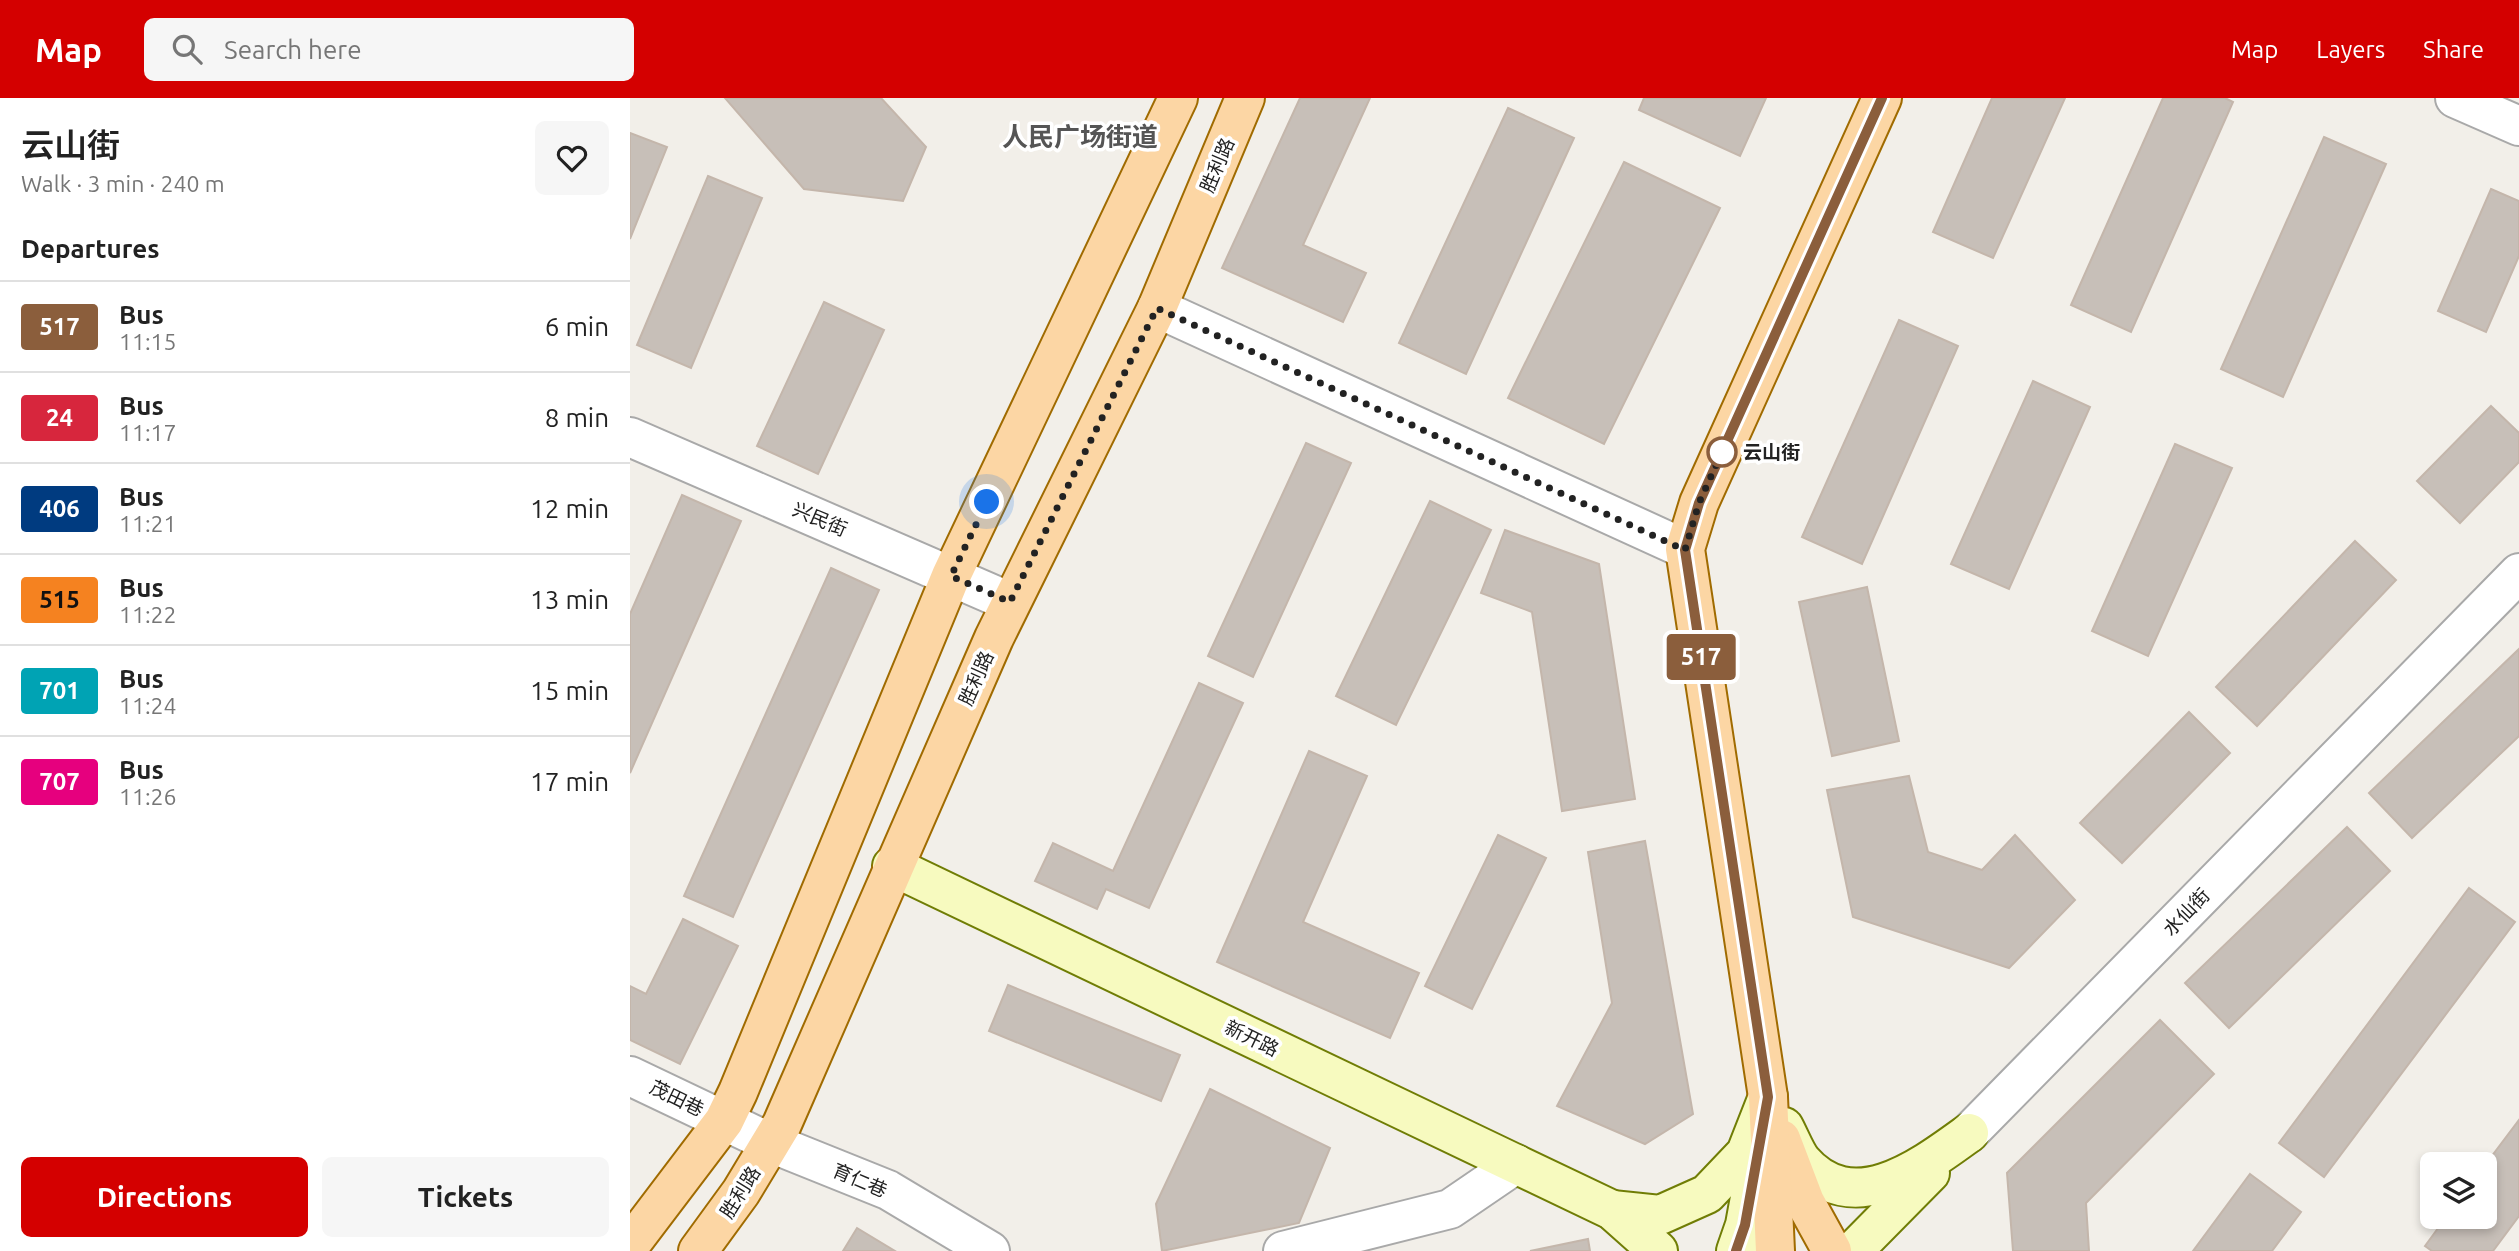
<!DOCTYPE html>
<html lang="en">
<head>
<meta charset="utf-8">
<style>
  body { margin:0; font-family:Ubuntu,"Noto Sans SC",sans-serif; background:#f6f6f6; color:#222; height:100vh; display:flex; flex-direction:column; font-size:26px; white-space:nowrap }
  * { box-sizing:border-box; margin:0 }
  p { font-size:23px; color:#767676 }
  .icon { flex:none; width:38px; height:38px; fill:none; stroke:currentColor; stroke-width:2; stroke-linecap:round; stroke-linejoin:round }
  .map { position:relative; flex:1; overflow:hidden }
  .sheet { display:flex; flex-direction:column; background:#fff; width:630px }
  .sheet>* { flex:none }
  .badge { padding:0 14px; border-radius:5px; font-size:24px; line-height:46px }
  .fabs { position:absolute; left:1790px; top:1054px; display:grid; gap:14px }
  .fabs a { display:grid; place-items:center; width:77px; height:77px; border-radius:10px; background:#fff; box-shadow:0 4px 10px #0003; font-size:35px }
  .you { position:absolute; width:35px; height:35px; margin:-18px; border:5px solid #fff; border-radius:50%; background:#1a73e8; box-shadow:0 0 0 10px #1a73e833 }
  .map>.badge { position:absolute; translate:-50% -50%; box-shadow:0 0 0 4px #fff }
  h2 { padding:0 21px; font-size:26px; line-height:63px }
  .round { display:grid; place-items:center; flex:none; width:74px; height:74px; border-radius:10px; background:#f6f6f6 }
  .headline { display:flex; align-items:center; justify-content:space-between; height:119px; padding:0 21px }
  h1 { font-size:33px; font-weight:600; line-height:52px }
  .action { display:flex; gap:14px; margin-top:auto; padding:14px 21px }
  .action a { flex:1; height:80px; border-radius:10px; background:#d40000; color:#fff; font-size:28px; font-weight:600; line-height:80px; text-align:center }
  .action a+a { background:#f6f6f6; color:#222 }
  ul { padding:0; list-style:none }
  li { display:flex; align-items:center; gap:21px; height:91px; padding:0 21px; border-top:2px solid #e0e0e0 }
  li div { flex:1 }
  li b { display:block; font-size:26px }
  li em { font-style:normal }
  li .badge { min-width:77px; font-weight:700; text-align:center }
  header { display:flex; align-items:center; gap:42px; box-sizing:border-box; height:98px; padding:0 35px; background:#d40000; color:#fff }
  header strong { font-size:33px }
  nav { display:flex; gap:38px; margin-inline-start:auto; font-size:24px }
  .search { width:490px; height:63px; background:#f6f6f6; display:flex; align-items:center; gap:18px; box-sizing:border-box; padding:0 24px; border-radius:10px; color:#767676; font-size:26px }
  main { display:flex; flex:1; min-height:0 }
  .map>svg:first-child { display:block }
  .building { fill:#c7bfb8; stroke:#c4b6ab; stroke-width:2 }
  .lines { fill:none; stroke-linecap:round; stroke-linejoin:round }
  .minor-casing { stroke:#a9a9a9; stroke-width:42 }
  .tertiary-casing { stroke:#a9a9a9; stroke-width:42 }
  .secondary-casing { stroke:#707d05; stroke-width:42 }
  .primary-casing { stroke:#a06b00; stroke-width:42 }
  .minor { stroke:#fff; stroke-width:38 }
  .tertiary { stroke:#fff; stroke-width:38 }
  .secondary { stroke:#f7fabf; stroke-width:38 }
  .primary { stroke:#fcd6a4; stroke-width:38 }
  .line-casing { stroke:#fff; stroke-width:16 }
  .line { stroke:#8b5e3c; stroke-width:10 }
  .walk { stroke:#222; stroke-width:7; stroke-dasharray:0 12.6 }
  .stop-dot { fill:#fff; stroke:#8b5e3c; stroke-width:3.5 }
  .labels { text-anchor:middle; dominant-baseline:central; stroke-width:7; stroke-linejoin:round; paint-order:stroke }
  .street-label { font-size:19px; fill:#222; stroke:#fff }
  .stop-label { font-size:19px; font-weight:bold; fill:#222; stroke:#fff; text-anchor:start }
  .district-label { font-size:26px; font-weight:bold; fill:#555; stroke:#fff }
</style>
</head>
<body>
<header>
<strong>Map</strong>
<div class="search"><svg class="icon" aria-label="search" viewBox="0 0 24 24"><circle cx="10" cy="10" r="6"/><path d="M15 15l6 6"/></svg>Search here</div>
<nav><a>Map</a><a>Layers</a><a>Share</a></nav>
</header>
<main>
<section class="sheet">
<div class="headline"><div><h1>云山街</h1><p>Walk · 3 min · 240 m</p></div><a class="round"><svg class="icon" aria-label="heart" viewBox="0 0 24 24"><path d="M12 20l-8-8c-3-5 5-10 8-4 3-6 11-1 8 4z"/></svg></a></div>
<h2>Departures</h2>
<ul>
<li><span class="badge" style="background:#8b5e3c;color:#fff">517</span><div><b>Bus</b><p>11:15</p></div><em>6 min</em></li>
<li><span class="badge" style="background:#d7263d;color:#fff">24</span><div><b>Bus</b><p>11:17</p></div><em>8 min</em></li>
<li><span class="badge" style="background:#003b80;color:#fff">406</span><div><b>Bus</b><p>11:21</p></div><em>12 min</em></li>
<li><span class="badge" style="background:#f58220;color:#111">515</span><div><b>Bus</b><p>11:22</p></div><em>13 min</em></li>
<li><span class="badge" style="background:#00a3b4;color:#fff">701</span><div><b>Bus</b><p>11:24</p></div><em>15 min</em></li>
<li><span class="badge" style="background:#e6007e;color:#fff">707</span><div><b>Bus</b><p>11:26</p></div><em>17 min</em></li>
</ul>
<div class="action"><a>Directions</a><a>Tickets</a></div>
</section>
<div class="map">
<svg width="1889" height="1153" viewBox="0 0 1889 1153">
  <rect width="100%" height="100%" fill="#f2efe9"/>
  <g class="building">
    <path d="M 95,0 L 251,0 L 296,49 L 273,103 L 174,91 Z"/>
    <path d="M 670,0 L 740,0 L 673,147 L 736,175 L 713,224 L 592,170 Z"/>
    <path d="M 1014,0 L 1136,0 L 1110,58 L 1009,12 Z"/>
    <path d="M 1362,0 L 1435,0 L 1363,160 L 1303,134 Z"/>
    <path d="M 1533,0 L 1595,0 L 1603,4 L 1501,234 L 1441,207 Z"/>
    <path d="M 878,10 L 944,40 L 836,276 L 769,245 Z"/>
    <path d="M 0,35 L 37,49 L 0,141 Z"/>
    <path d="M 1694,39 L 1756,66 L 1653,299 L 1591,271 Z"/>
    <path d="M 994,64 L 1090,110 L 974,346 L 878,300 Z"/>
    <path d="M 78,78 L 132,100 L 61,270 L 7,247 Z"/>
    <path d="M 1861,91 L 1889,103 L 1889,158 L 1856,234 L 1808,213 Z"/>
    <path d="M 194,204 L 254,232 L 188,376 L 127,348 Z"/>
    <path d="M 1269,222 L 1328,248 L 1232,466 L 1172,439 Z"/>
    <path d="M 1403,283 L 1460,309 L 1379,491 L 1321,466 Z"/>
    <path d="M 1861,308 L 1889,335 L 1889,364 L 1830,425 L 1787,383 Z"/>
    <path d="M 676,345 L 721,365 L 623,579 L 578,558 Z"/>
    <path d="M 1545,346 L 1602,370 L 1518,558 L 1462,533 Z"/>
    <path d="M 52,397 L 111,423 L 0,675 L 0,516 Z"/>
    <path d="M 800,403 L 861,432 L 766,627 L 706,598 Z"/>
    <path d="M 875,432 L 969,466 L 1005,701 L 932,713 L 902,514 L 851,495 Z"/>
    <path d="M 1725,443 L 1766,482 L 1627,628 L 1586,589 Z"/>
    <path d="M 201,470 L 249,492 L 103,819 L 54,798 Z"/>
    <path d="M 1237,489 L 1269,643 L 1202,658 L 1169,504 Z"/>
    <path d="M 1889,551 L 1889,638 L 1782,740 L 1739,695 Z"/>
    <path d="M 569,585 L 613,605 L 519,810 L 476,791 L 467,811 L 405,783 L 423,745 L 483,773 Z"/>
    <path d="M 1559,614 L 1600,655 L 1492,765 L 1450,725 Z"/>
    <path d="M 679,653 L 737,678 L 673,824 L 789,875 L 760,940 L 587,864 Z"/>
    <path d="M 1279,678 L 1298,754 L 1352,772 L 1385,737 L 1445,802 L 1379,870 L 1223,819 L 1197,692 Z"/>
    <path d="M 1717,729 L 1760,773 L 1599,930 L 1555,885 Z"/>
    <path d="M 868,737 L 916,760 L 842,911 L 795,888 Z"/>
    <path d="M 1015,743 L 1063,1016 L 1015,1046 L 927,1008 L 982,905 L 958,754 Z"/>
    <path d="M 1839,790 L 1885,824 L 1694,1079 L 1649,1045 Z"/>
    <path d="M 53,821 L 108,848 L 50,966 L 0,942 L 0,888 L 16,896 Z"/>
    <path d="M 378,887 L 550,957 L 531,1003 L 359,933 Z"/>
    <path d="M 1530,922 L 1584,976 L 1456,1105 L 1459,1153 L 1383,1153 L 1377,1075 Z"/>
    <path d="M 580,991 L 700,1050 L 669,1125 L 532,1153 L 526,1106 Z"/>
    <path d="M 1889,1022 L 1889,1118 L 1863,1153 L 1802,1153 L 1795,1148 L 1817,1118 L 1855,1118 L 1855,1067 Z"/>
    <path d="M 1620,1076 L 1671,1114 L 1642,1153 L 1563,1153 Z"/>
    <path d="M 227,1130 L 265,1153 L 213,1153 Z"/>
    <path d="M 958,1141 L 960,1153 L 900,1153 Z"/>
  </g>
  <g class="lines">
    <g class="minor-casing">
      <g id="minor">
        <path d="M 1825,0 L 1889,28"/>
        <path d="M 527,210 L 1055,451"/>
        <path d="M 0,339 L 380,504"/>
        <path d="M 0,978 L 141,1045 L 258,1092 L 360,1153"/>
        <path d="M 653,1153 L 820,1111 L 886,1066"/>
      </g>
    </g>
    <g class="tertiary-casing">
      <path id="tertiary" d="M 1339,1035 L 1889,475"/>
    </g>
    <g class="secondary-casing">
      <g id="secondary">
        <path d="M 262,768 L 982,1112 L 1028,1153"/>
        <path d="M 1154,1029 C 1160,1040 1165,1054 1172,1063 C 1223,1122 1292,1069 1339,1035"/>
        <path d="M 982,1112 L 1030,1117 L 1077,1096 L 1116,1055 L 1138,999"/>
        <path d="M 1106,1153 L 1115,1127 L 1131,1039"/>
        <path d="M 1223,1153 L 1300,1075"/>
      </g>
    </g>
    <g class="primary-casing">
      <g id="primary">
        <path d="M 1151,1041 L 1175,1104 L 1202,1153"/>
        <path d="M 0,1147 L 94,1023 L 108,994 L 321,478 L 548,0"/>
        <path d="M 68,1153 L 111,1094 L 152,1026 L 364,540 L 527,210 L 615,0"/>
        <path d="M 1145,1153 L 1138,999 L 1055,451 L 1069,405 L 1252,0"/>
      </g>
    </g>
    <use href="#minor" class="minor"/>
    <use href="#tertiary" class="tertiary"/>
    <use href="#secondary" class="secondary"/>
    <use href="#primary" class="primary"/>
  </g>
  <g class="lines">
    <g class="line-casing">
      <path id="line" d="M 1106,1153 L 1115,1127 L 1138,999 L 1055,452 L 1069,405 L 1252,0"/>
    </g>
    <use href="#line" class="line"/>
    <path class="walk" d="M 357,404 L 321,478 L 380,504 L 527,210 L 1055,452 L 1069,405 L 1092,354"/>
  </g>
  <circle class="stop-dot" cx="1092" cy="354" r="14"/>
  <g class="labels">
    <g class="street-label">
      <text transform="translate(587 67) rotate(-67)">胜利路</text>
      <text transform="translate(190 421) rotate(23)">兴民街</text>
      <text transform="translate(346 580) rotate(-66)">胜利路</text>
      <text transform="translate(1556 814) rotate(-46)">水仙街</text>
      <text transform="translate(622 940) rotate(26)">新开路</text>
      <text transform="translate(47 1000) rotate(26)">茂田巷</text>
      <text transform="translate(230 1082) rotate(23)">育仁巷</text>
      <text transform="translate(110 1094) rotate(-58)">胜利路</text>
    </g>
    <g class="stop-label">
      <text x="1113" y="354">云山街</text>
    </g>
    <g class="district-label">
      <text x="450" y="38">人民广场街道</text>
    </g>
  </g>
</svg>
<div class="fabs">
<a><svg class="icon" aria-label="layers" viewBox="0 0 24 24"><path d="M12 4l9 5-9 5-9-5zM3 14l9 5 9-5"/></svg></a>
</div>
<div class="you" style="left:357px;top:404px"></div>
<b class="badge" style="left:1071px;top:559px;background:#8b5e3c;color:#fff">517</b>
</div>
</main>
</body>
</html>
